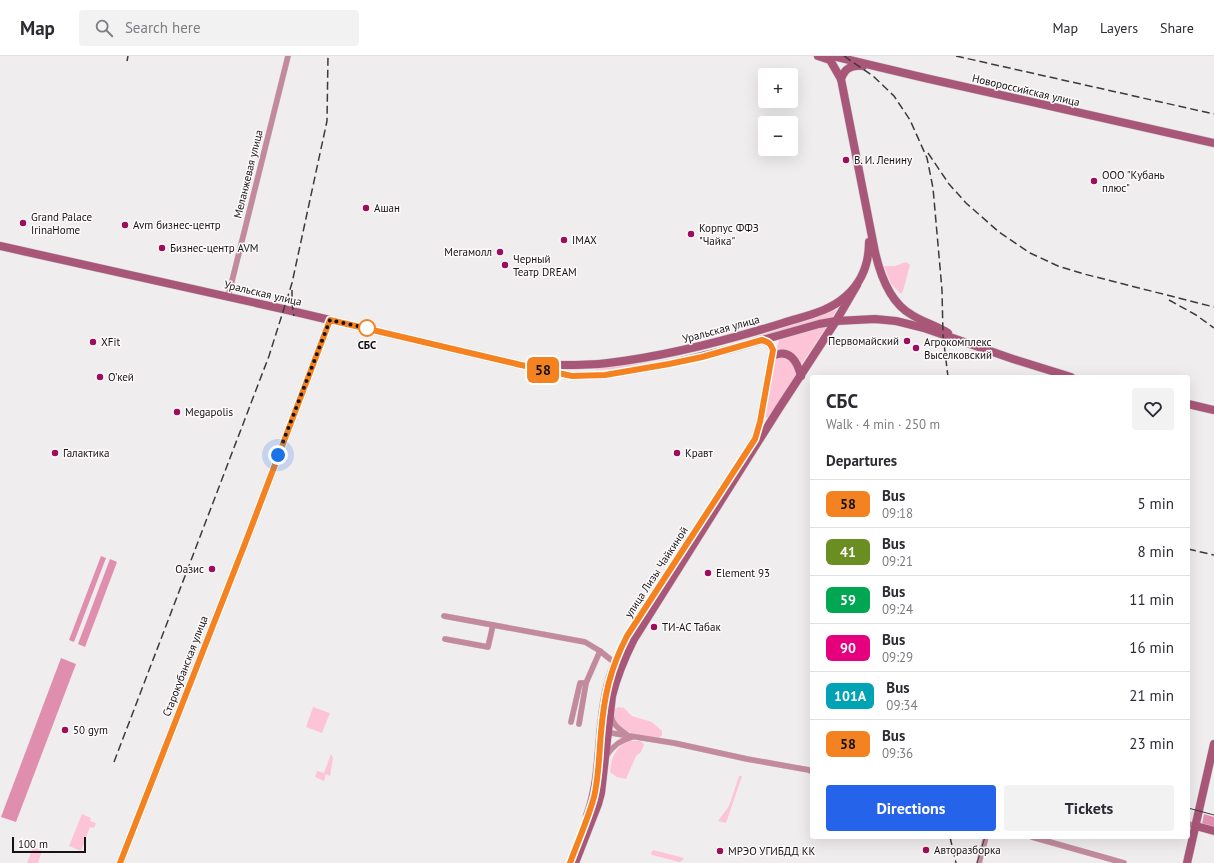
<!DOCTYPE html>
<html lang="en">
<head>
<meta charset="utf-8">
<style>
  body { margin:0; font-family:"PT Sans",sans-serif; background:#f2f2f3; color:#2b2b33; height:100vh; display:flex; flex-direction:column; font-size:15px; white-space:nowrap }
  * { box-sizing:border-box; margin:0 }
  p { font-size:13px; color:#7c7c81 }
  .icon { flex:none; width:22px; height:22px; fill:none; stroke:currentColor; stroke-width:2; stroke-linecap:round; stroke-linejoin:round }
  .map { position:relative; flex:1; overflow:hidden }
  .drawer { position:absolute; left:810px; top:319px; width:380px; height:464px; display:flex; flex-direction:column; background:#fff; border-radius:4px; box-shadow:0 4px 16px #0002 }
  .drawer>* { flex:none }
  .badge { padding:0 8px; border-radius:6px; font-size:14px; line-height:26px }
  .buttons { position:absolute; left:758px; top:12px; display:grid; gap:8px }
  .buttons a { display:grid; place-items:center; width:40px; height:40px; border-radius:4px; background:#fff; box-shadow:0 4px 16px #0002; font-size:20px }
  .scale { position:absolute; left:12px; bottom:10px; width:74px; box-sizing:border-box; padding-left:4px; border:2px solid #151414; border-top:0; font-size:11px; line-height:14px; white-space:nowrap; color:#151414; -webkit-text-stroke:3px #fefafb; paint-order:stroke }
  .you { position:absolute; width:20px; height:20px; margin:-10px; border:3px solid #fff; border-radius:50%; background:#1a73e8; box-shadow:0 0 0 6px #1a73e833 }
  .map>.badge { position:absolute; translate:-50% -50%; box-shadow:0 0 0 2px #fff }
  h2 { padding:0 16px; font-size:15px; line-height:36px }
  .round { display:grid; place-items:center; flex:none; width:42px; height:42px; border-radius:4px; background:#f2f2f3 }
  .head { display:flex; align-items:center; justify-content:space-between; height:68px; padding:0 16px }
  h1 { font-size:19px; font-weight:700; line-height:30px }
  .primary-button { display:flex; gap:8px; margin-top:auto; padding:8px 16px }
  .primary-button a { flex:1; height:46px; border-radius:4px; background:#2563eb; color:#fff; font-size:16px; font-weight:700; line-height:46px; text-align:center }
  .primary-button a+a { background:#f2f2f3; color:#2b2b33 }
  ul { padding:0; list-style:none }
  li { display:flex; align-items:center; gap:12px; height:48px; padding:0 16px; border-top:1px solid #e1e1e2 }
  li div { flex:1 }
  li b { display:block; font-size:15px }
  li em { font-style:normal }
  li .badge { min-width:44px; font-weight:700; text-align:center }
  header { display:flex; align-items:center; gap:24px; box-sizing:border-box; height:56px; padding:0 20px; background:#fff; border-bottom:1px solid #e1e1e2 }
  header strong { font-size:19px }
  nav { display:flex; gap:22px; margin-inline-start:auto; font-size:14px }
  .search { width:280px; height:36px; background:#f2f2f3; display:flex; align-items:center; gap:10px; box-sizing:border-box; padding:0 14px; border-radius:4px; color:#7c7c81; font-size:15px }
  .map>svg:first-child { display:block }
  .green { fill:#fdc4d8 }
  .forest { fill:#e08ead }
  .lines { fill:none; stroke-linecap:round; stroke-linejoin:round }
  .street-casing { stroke:#cdcacb; stroke-width:6 }
  .secondary-casing { stroke:#cdcacb; stroke-width:9 }
  .street { stroke:#c38a9e; stroke-width:5.5 }
  .secondary { stroke:#a95778; stroke-width:8 }
  .tram { stroke:#3c3b3b; stroke-width:1 }
  .rail { stroke:#3c3b3b; stroke-width:1.5; stroke-dasharray:8 4; stroke-linecap:butt }
  .line-casing { stroke:#fff; stroke-width:9 }
  .line { stroke:#f58220; stroke-width:6 }
  .walk { stroke:#151414; stroke-width:4; stroke-dasharray:0 7.2 }
  .poi-dot { fill:#9c0d5b; stroke:#fefafb; stroke-width:1.5 }
  .stop-dot { fill:#fff; stroke:#f58220; stroke-width:2 }
  .labels { text-anchor:middle; dominant-baseline:central; stroke-width:3; stroke-linejoin:round; paint-order:stroke }
  .street-label { font-size:11px; fill:#151414; stroke:#fefafb }
  .poi-label { font-size:11px; fill:#151414; stroke:#fefafb; text-anchor:start }
  .stop-label { font-size:11px; font-weight:bold; fill:#151414; stroke:#fefafb }
</style>
</head>
<body>
<header>
<strong>Map</strong>
<div class="search"><svg class="icon" aria-label="search" viewBox="0 0 24 24"><circle cx="10" cy="10" r="6"/><path d="M15 15l6 6"/></svg>Search here</div>
<nav><a>Map</a><a>Layers</a><a>Share</a></nav>
</header>
<div class="map">
<svg width="1214" height="807" viewBox="0 0 1214 807">
  <rect width="100%" height="100%" fill="#f0edee"/>
  <g class="green">
    <path d="M 906,206 L 910,209 L 903,235 L 901,238 L 891,228 L 884,210 L 895,210 Z"/>
    <path d="M 837,253 L 832,262 L 705,298 L 705,296 L 819,261 Z"/>
    <path d="M 827,270 L 801,309 L 776,295 L 779,284 Z"/>
    <path d="M 689,299 L 692,300 L 690,301 L 618,313 L 596,314 L 596,313 L 652,306 Z"/>
    <path d="M 775,302 L 788,302 L 796,312 L 796,318 L 769,361 L 767,362 L 765,360 Z"/>
    <path d="M 313,651 L 330,657 L 322,677 L 306,671 Z"/>
    <path d="M 618,651 L 624,652 L 632,660 L 652,666 L 662,675 L 662,679 L 659,682 C 638,678 619,680 612,656 Z"/>
    <path d="M 627,685 L 640,685 L 644,688 L 641,696 L 636,700 L 626,723 L 617,721 L 610,716 C 611,702 615,693 627,685 Z"/>
    <path d="M 331,698 L 333,702 L 330,720 L 326,718 L 324,725 L 315,721 L 317,715 L 324,717 Z"/>
    <path d="M 739,720 L 742,720 L 726,767 L 718,765 L 729,750 Z"/>
    <path d="M 82,758 L 91,762 L 90,765 L 96,767 L 94,772 L 90,771 L 81,795 L 69,790 Z"/>
    <path d="M 33,791 L 42,795 L 38,807 L 27,807 Z"/>
    <path d="M 653,794 L 684,802 L 682,805 L 679,806 L 652,799 L 651,797 Z"/>
  </g>
  <g class="forest">
    <path d="M 101,500 L 106,502 L 74,586 L 69,584 Z"/>
    <path d="M 110,503 L 117,506 L 85,591 L 78,588 Z"/>
    <path d="M 61,602 L 76,608 L 16,766 L 1,761 Z"/>
    <path d="M 1204,758 L 1214,761 L 1214,771 L 1202,768 Z"/>
  </g>
  <g class="lines">
    <g class="street-casing">
      <g id="street">
        <path d="M 228,241 L 288,0"/>
        <path d="M 444,560 L 585,586 L 600,595 L 615,607"/>
        <path d="M 445,583 L 488,591 L 493,569"/>
        <path d="M 611,659 C 612,668 619,673 626,678"/>
        <path d="M 571,666 L 580,627 L 586,627 L 600,595"/>
        <path d="M 579,668 L 586,627"/>
        <path d="M 605,676 L 674,687 L 747,703 L 809,714 L 812,716"/>
        <path d="M 606,700 C 613,690 620,684 632,681"/>
        <path d="M 1188,768 L 1196,770"/>
        <path d="M 1032,781 L 1124,807"/>
        <path d="M 979,807 L 986,781"/>
      </g>
    </g>
    <g class="secondary-casing">
      <g id="secondary">
        <path d="M 818,0 L 830,4 L 841,23 L 875,196 C 880,218 890,247 912,259 C 923,266 937,270 948,277"/>
        <path d="M 833,0 L 925,22 L 1214,87"/>
        <path d="M 841,23 C 845,12 851,9 863,10"/>
        <path d="M 0,190 L 283,253 L 521,309 L 572,320 L 605,319 L 669,308 L 731,293 L 819,268 L 836,265 L 875,263 L 896,265 L 924,272 L 1013,303 L 1071,321"/>
        <path d="M 772,300 C 790,292 797,305 801,320"/>
        <path d="M 538,309 C 561,309 585,310 608,307 C 668,300 725,285 783,267 C 804,260 829,256 846,240 C 862,226 869,207 869,186"/>
        <path d="M 1188,348 L 1214,354"/>
        <path d="M 751,389 L 755,383 L 760,366 L 773,295 C 771,288 769,286 762,284"/>
        <path d="M 587,760 C 603,717 596,672 608,628 C 616,597 633,572 651,545 C 668,519 685,492 702,466"/>
        <path d="M 1196,770 L 1214,775"/>
        <path d="M 120,807 L 246,485 L 330,264"/>
        <path d="M 575,807 L 598,748 L 601,737 L 612,640 C 617,620 625,601 634,583 L 778,354 L 836,265 L 857,229"/>
        <path d="M 1187,807 L 1214,688"/>
      </g>
    </g>
    <use href="#street" class="street"/>
    <use href="#secondary" class="secondary"/>
    <g class="tram">
      <path d="M 1188,752 L 1214,759"/>
      <path d="M 977,807 L 985,781"/>
    </g>
    <g class="rail">
      <path d="M 844,0 L 873,20 L 894,40 L 910,64 L 927,102 L 933,132 L 942,234 L 943,279 L 948,321"/>
      <path d="M 956,0 L 1214,58"/>
      <path d="M 127,5 L 128,0"/>
      <path d="M 928,97 L 949,128 L 966,147 L 999,176 L 1030,197 L 1058,210 L 1084,218 L 1214,251"/>
      <path d="M 292,234 L 292,248 L 294,260"/>
      <path d="M 1169,244 L 1196,259 L 1214,272"/>
      <path d="M 1188,493 L 1214,499"/>
      <path d="M 114,706 L 269,300 L 292,227 L 327,65 L 328,0"/>
      <path d="M 950,781 L 956,807"/>
    </g>
  </g>
  <g class="lines">
    <g class="line-casing">
      <path id="line" d="M 120,807 L 246,485 L 330,264 L 521,309 L 572,320 L 605,319 L 669,308 L 702,301 L 762,284 C 769,286 771,288 773,294 L 760,366 L 755,383 L 627,580 C 610,613 604,640 601,677 C 599,698 599,720 594,741 C 588,763 578,785 570,807"/>
    </g>
    <use href="#line" class="line"/>
    <path class="walk" d="M 278,399 L 330,264 L 367,272"/>
  </g>
  <g class="poi-dot">
    <circle cx="846" cy="104" r="4"/>
    <circle cx="1094" cy="125" r="4"/>
    <circle cx="366" cy="152" r="4"/>
    <circle cx="23" cy="167" r="4"/>
    <circle cx="125" cy="169" r="4"/>
    <circle cx="691" cy="178" r="4"/>
    <circle cx="564" cy="184" r="4"/>
    <circle cx="162" cy="192" r="4"/>
    <circle cx="500" cy="196" r="4"/>
    <circle cx="505" cy="209" r="4"/>
    <circle cx="907" cy="285" r="4"/>
    <circle cx="93" cy="286" r="4"/>
    <circle cx="916" cy="292" r="4"/>
    <circle cx="100" cy="321" r="4"/>
    <circle cx="177" cy="356" r="4"/>
    <circle cx="55" cy="397" r="4"/>
    <circle cx="677" cy="397" r="4"/>
    <circle cx="212" cy="513" r="4"/>
    <circle cx="708" cy="517" r="4"/>
    <circle cx="654" cy="571" r="4"/>
    <circle cx="65" cy="674" r="4"/>
    <circle cx="926" cy="794" r="4"/>
    <circle cx="720" cy="795" r="4"/>
  </g>
  <circle class="stop-dot" cx="367" cy="272" r="8"/>
  <g class="labels">
    <g class="street-label">
      <text transform="translate(1026 34) rotate(13)">Новороссийская улица</text>
      <text transform="translate(248 118) rotate(-76)">Меланжевая улица</text>
      <text transform="translate(263 237) rotate(13)">Уральская улица</text>
      <text transform="translate(721 273) rotate(-15)">Уральская улица</text>
      <text transform="translate(656 516) rotate(-57)">улица Лизы Чайкиной</text>
      <text transform="translate(185 610) rotate(-69)">Старокубанская улица</text>
    </g>
    <g class="poi-label">
      <text x="854" y="104">В. И. Ленину</text>
      <text x="1102" y="119">ООО "Кубань<tspan x="1102" dy="13">плюс"</tspan></text>
      <text x="374" y="152">Ашан</text>
      <text x="31" y="161">Grand Palace<tspan x="31" dy="13">IrinaHome</tspan></text>
      <text x="133" y="169">Avm бизнес-центр</text>
      <text x="699" y="172">Корпус ФФЗ<tspan x="699" dy="13">"Чайка"</tspan></text>
      <text x="572" y="184">IMAX</text>
      <text x="170" y="192">Бизнес-центр AVM</text>
      <text x="492" y="196" text-anchor="end">Мегамолл</text>
      <text x="513" y="203">Черный<tspan x="513" dy="13">Театр DREAM</tspan></text>
      <text x="899" y="285" text-anchor="end">Первомайский</text>
      <text x="101" y="286">XFit</text>
      <text x="924" y="286">Агрокомплекс<tspan x="924" dy="13">Выселковский</tspan></text>
      <text x="108" y="321">О’кей</text>
      <text x="185" y="356">Megapolis</text>
      <text x="63" y="397">Галактика</text>
      <text x="685" y="397">Кравт</text>
      <text x="204" y="513" text-anchor="end">Оазис</text>
      <text x="716" y="517">Element 93</text>
      <text x="662" y="571">ТИ-АС Табак</text>
      <text x="73" y="674">50 gym</text>
      <text x="934" y="794">Авторазборка</text>
      <text x="728" y="795">МРЭО УГИБДД КК</text>
    </g>
    <g class="stop-label">
      <text x="367" y="289">СБС</text>
    </g>
  </g>
</svg>
<div class="buttons">
<a>+</a>
<a>−</a>
</div>
<div class="scale">100 m</div>
<div class="you" style="left:278px;top:399px"></div>
<b class="badge" style="left:543px;top:314px;background:#f58220;color:#111">58</b>
<section class="drawer">
<div class="head"><div><h1>СБС</h1><p>Walk · 4 min · 250 m</p></div><a class="round"><svg class="icon" aria-label="heart" viewBox="0 0 24 24"><path d="M12 20l-8-8c-3-5 5-10 8-4 3-6 11-1 8 4z"/></svg></a></div>
<h2>Departures</h2>
<ul>
<li><span class="badge" style="background:#f58220;color:#111">58</span><div><b>Bus</b><p>09:18</p></div><em>5 min</em></li>
<li><span class="badge" style="background:#6b8e23;color:#fff">41</span><div><b>Bus</b><p>09:21</p></div><em>8 min</em></li>
<li><span class="badge" style="background:#00a651;color:#fff">59</span><div><b>Bus</b><p>09:24</p></div><em>11 min</em></li>
<li><span class="badge" style="background:#e6007e;color:#fff">90</span><div><b>Bus</b><p>09:29</p></div><em>16 min</em></li>
<li><span class="badge" style="background:#00a3b4;color:#fff">101А</span><div><b>Bus</b><p>09:34</p></div><em>21 min</em></li>
<li><span class="badge" style="background:#f58220;color:#111">58</span><div><b>Bus</b><p>09:36</p></div><em>23 min</em></li>
</ul>
<div class="primary-button"><a>Directions</a><a>Tickets</a></div>
</section>
</div>
</body>
</html>
